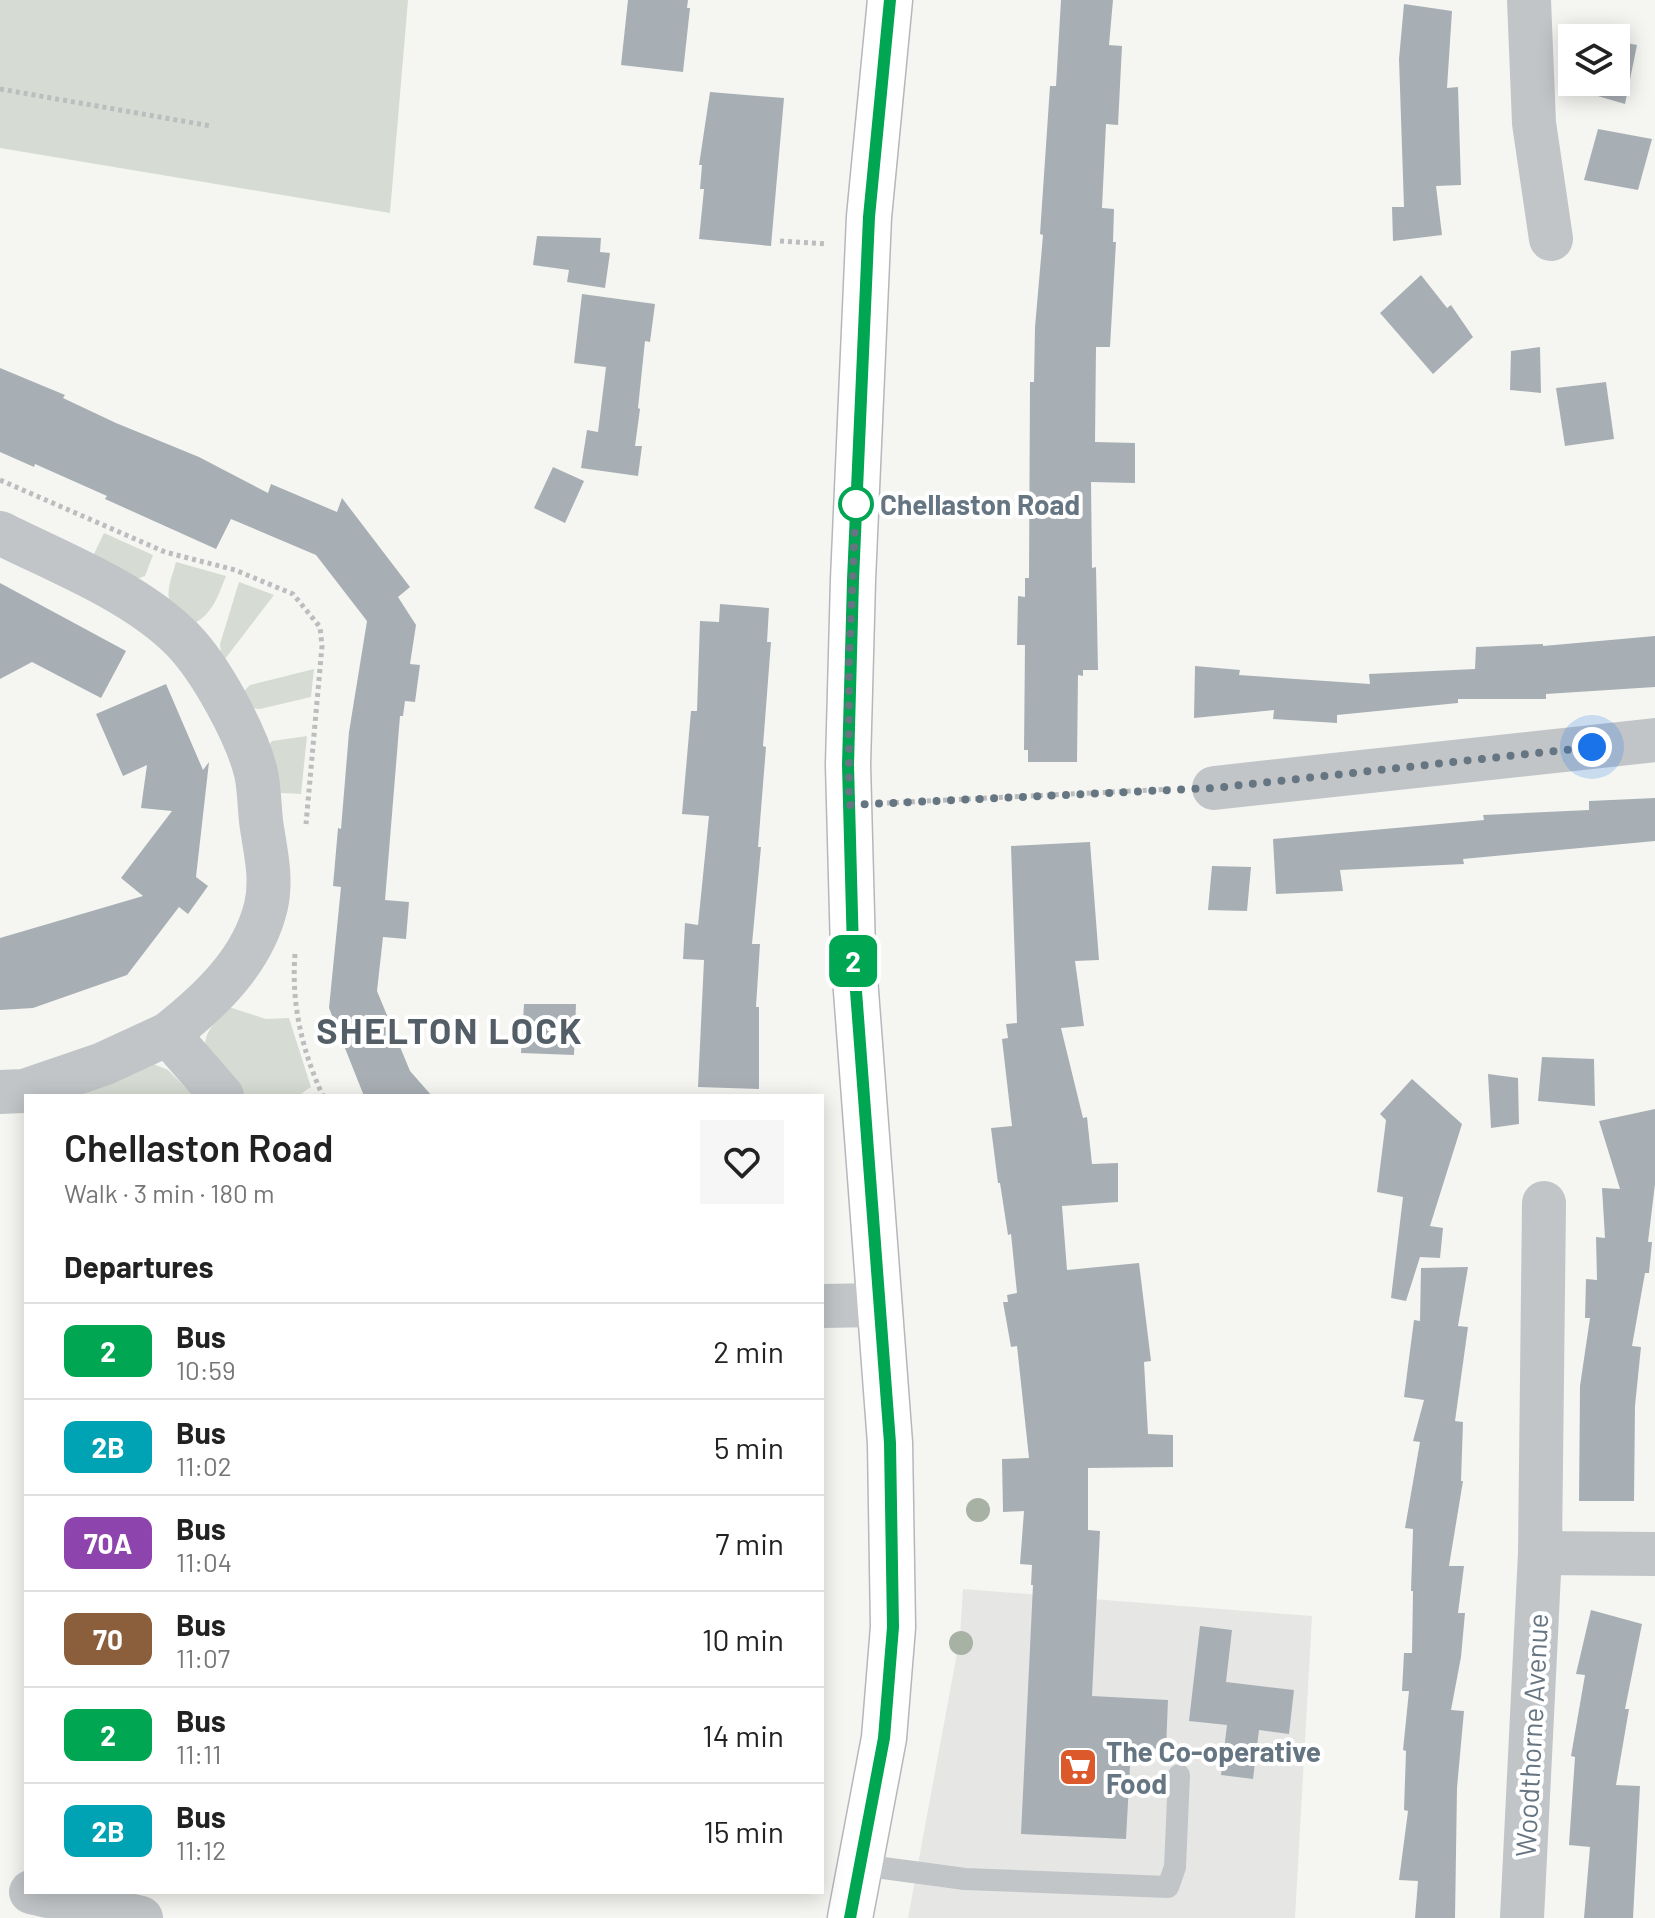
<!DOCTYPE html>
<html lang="en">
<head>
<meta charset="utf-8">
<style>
  body { margin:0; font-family:Barlow,sans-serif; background:#f6f6f6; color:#222; height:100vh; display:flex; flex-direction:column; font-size:30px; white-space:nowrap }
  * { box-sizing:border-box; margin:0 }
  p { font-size:26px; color:#767676 }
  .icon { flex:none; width:44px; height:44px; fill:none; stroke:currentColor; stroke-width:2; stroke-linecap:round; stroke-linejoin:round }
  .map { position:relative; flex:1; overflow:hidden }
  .details { position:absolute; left:24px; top:1094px; width:800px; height:800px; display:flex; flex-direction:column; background:#fff; border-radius:0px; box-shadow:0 4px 20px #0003 }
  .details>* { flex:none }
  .badge { padding:0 16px; border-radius:12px; font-size:28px; line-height:52px }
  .buttons { position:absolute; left:1558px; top:24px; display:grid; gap:16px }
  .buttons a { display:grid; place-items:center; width:72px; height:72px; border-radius:0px; background:#fff; box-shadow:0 4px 20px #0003; font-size:40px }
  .you { position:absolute; width:40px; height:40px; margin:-20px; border:6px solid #fff; border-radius:50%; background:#1a73e8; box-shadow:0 0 0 12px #1a73e833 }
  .map>.badge { position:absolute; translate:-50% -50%; box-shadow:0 0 0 4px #fff }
  h2 { padding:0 40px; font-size:30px; line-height:72px }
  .round { display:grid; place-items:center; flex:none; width:84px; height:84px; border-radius:0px; background:#f6f6f6 }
  .head { display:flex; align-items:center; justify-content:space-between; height:136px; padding:0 40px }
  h1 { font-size:38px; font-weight:600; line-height:60px }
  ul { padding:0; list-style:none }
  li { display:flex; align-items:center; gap:24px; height:96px; padding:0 40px; border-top:2px solid #e0e0e0 }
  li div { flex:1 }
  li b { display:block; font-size:30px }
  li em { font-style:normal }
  li .badge { min-width:88px; font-weight:700; text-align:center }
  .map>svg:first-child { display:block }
  .built { fill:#e6e7e5 }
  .green { fill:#d6dcd3 }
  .building { fill:#a8afb4 }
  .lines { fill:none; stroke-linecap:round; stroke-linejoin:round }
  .primary-casing { stroke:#b4b8bc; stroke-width:47 }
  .path { stroke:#bbbdbf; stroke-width:5; stroke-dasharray:4 4; stroke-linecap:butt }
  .service { stroke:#c1c5c8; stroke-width:22 }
  .minor { stroke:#c1c5c8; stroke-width:44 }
  .primary { stroke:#fff; stroke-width:44 }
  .tree { fill:#a7b1a4 }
  .line-casing { stroke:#fff; stroke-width:18 }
  .line { stroke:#00a651; stroke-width:12 }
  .walk { stroke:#667582; stroke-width:8; stroke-dasharray:0 14.4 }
  .stop-dot { fill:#fff; stroke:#00a651; stroke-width:4 }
  .labels { text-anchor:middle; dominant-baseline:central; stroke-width:8; stroke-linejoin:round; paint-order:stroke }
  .stop-label { font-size:28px; font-weight:bold; fill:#667582; stroke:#fff; text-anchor:start }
  .street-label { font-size:28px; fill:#667582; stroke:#fff }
  .poi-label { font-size:28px; font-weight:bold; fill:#667582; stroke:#fff; text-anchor:start }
  .district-label { font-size:36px; font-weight:bold; letter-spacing:2px; fill:#535e67; stroke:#fff }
</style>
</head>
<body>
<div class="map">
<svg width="1655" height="1918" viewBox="0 0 1655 1918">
  <rect width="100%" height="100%" fill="#f5f6f2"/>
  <path class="built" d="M 963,1589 L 1312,1616 L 1295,1918 L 908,1918 L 960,1637 Z"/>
  <g class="green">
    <path d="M 0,0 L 408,0 L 390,213 L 0,148 Z"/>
    <path d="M 104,533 L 153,555 L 145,576 L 131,581 L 93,556 Z"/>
    <path d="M 176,562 L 226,576 C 218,596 213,614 192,625 C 163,599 165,599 176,562 Z"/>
    <path d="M 239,582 L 274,595 L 225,659 L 221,655 L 220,644 Z"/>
    <path d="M 314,669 L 311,697 L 260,709 L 250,708 L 242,693 L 250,685 Z"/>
    <path d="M 307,736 L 301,794 L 281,793 L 266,749 L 272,741 Z"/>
    <path d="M 229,1007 L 266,1019 L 289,1018 L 311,1087 L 298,1096 L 237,1096 C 209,1056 186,1048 229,1007 Z"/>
    <path d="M 151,1063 L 168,1070 L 194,1096 L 64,1096 Z"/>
  </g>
  <g class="building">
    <path d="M 628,0 L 688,0 L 687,8 L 690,8 L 683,72 L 621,65 Z"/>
    <path d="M 1061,0 L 1113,0 L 1109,45 L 1122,46 L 1118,125 L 1106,124 L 1102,208 L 1114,209 L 1113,242 L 1116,242 L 1110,347 L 1096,347 L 1095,442 L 1135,443 L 1135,483 L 1091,482 L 1092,568 L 1096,567 L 1098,670 L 1083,670 L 1083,676 L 1078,675 L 1077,762 L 1028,762 L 1028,750 L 1024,750 L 1025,645 L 1017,645 L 1018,596 L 1025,597 L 1025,578 L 1029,578 L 1030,382 L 1034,382 L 1035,327 L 1043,235 L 1040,234 L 1050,86 L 1056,86 Z"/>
    <path d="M 1404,4 L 1452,11 L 1447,88 L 1458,87 L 1461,185 L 1436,186 L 1442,235 L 1393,241 L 1392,207 L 1404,207 L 1399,59 Z"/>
    <path d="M 1616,41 L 1637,45 L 1625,104 L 1574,89 L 1575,82 L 1616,82 Z"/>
    <path d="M 710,92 L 784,98 L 771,246 L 699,239 L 704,189 L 700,189 L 702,165 L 699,165 Z"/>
    <path d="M 1598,129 L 1652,139 L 1638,190 L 1584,180 Z"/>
    <path d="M 537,236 L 601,238 L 600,252 L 610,253 L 605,288 L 567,282 L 569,270 L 533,265 Z"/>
    <path d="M 1421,275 L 1447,308 L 1451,305 L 1473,337 L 1433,374 L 1380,313 Z"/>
    <path d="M 582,294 L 655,304 L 650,342 L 645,341 L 638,408 L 640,409 L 635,446 L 642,446 L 638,476 L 581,468 L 587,430 L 598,432 L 606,367 L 574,363 Z"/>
    <path d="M 1540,347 L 1541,393 L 1510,390 L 1511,351 Z"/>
    <path d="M 0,368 L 65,395 L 63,398 L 116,423 L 199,457 L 268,493 L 271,484 L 337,512 L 342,498 L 410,587 L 398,597 L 416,625 L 410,664 L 420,665 L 415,702 L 405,701 L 403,716 L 400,716 L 385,900 L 409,902 L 406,939 L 383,937 L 377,991 L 410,1071 L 432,1096 L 364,1096 L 329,1008 L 341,887 L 333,886 L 338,828 L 341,829 L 349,732 L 367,621 L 316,555 L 231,519 L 216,549 L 105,499 L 107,496 L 35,464 L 34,467 L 0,452 Z"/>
    <path d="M 1606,382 L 1614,439 L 1565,446 L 1556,388 Z"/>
    <path d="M 553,467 L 584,481 L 565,523 L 534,508 Z"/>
    <path d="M 0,583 L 126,651 L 101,698 L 32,662 L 0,679 Z"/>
    <path d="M 720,604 L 769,608 L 767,642 L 771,642 L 763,746 L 766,747 L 758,847 L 761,847 L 752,944 L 760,944 L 756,1007 L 759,1007 L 759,1089 L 698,1087 L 704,960 L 683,959 L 685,923 L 698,925 L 709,816 L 682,814 L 691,711 L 697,711 L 700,621 L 719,622 Z"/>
    <path d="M 1655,636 L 1655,687 L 1546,694 L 1546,699 L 1458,699 L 1458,703 L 1337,715 L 1337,723 L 1273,719 L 1274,710 L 1194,718 L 1195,666 L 1240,670 L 1239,675 L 1370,684 L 1369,674 L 1475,669 L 1476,647 L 1543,644 L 1543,646 Z"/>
    <path d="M 166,684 L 203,770 L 209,762 L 196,877 L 208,886 L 188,914 L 179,907 L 127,975 L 33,1008 L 0,1010 L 0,938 L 143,896 L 121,878 L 172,811 L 141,808 L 147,765 L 123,776 L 96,714 Z"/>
    <path d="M 1655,798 L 1655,841 L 1463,859 L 1464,864 L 1340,870 L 1343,891 L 1276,894 L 1273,839 L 1484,820 L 1483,815 L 1589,810 L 1589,801 Z"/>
    <path d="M 1090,842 L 1099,960 L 1075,961 L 1084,1026 L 1061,1028 L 1083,1118 L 1087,1117 L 1092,1164 L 1118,1163 L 1118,1202 L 1062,1206 L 1067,1270 L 1139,1263 L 1151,1361 L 1144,1362 L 1148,1434 L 1173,1435 L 1173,1467 L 1088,1468 L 1088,1530 L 1100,1531 L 1092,1696 L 1168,1700 L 1166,1749 L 1131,1748 L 1126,1839 L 1021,1834 L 1033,1585 L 1031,1585 L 1032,1565 L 1020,1564 L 1024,1511 L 1003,1512 L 1002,1459 L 1029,1458 L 1017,1346 L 1011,1347 L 1003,1302 L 1008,1302 L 1007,1295 L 1017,1293 L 1011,1234 L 1008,1235 L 1000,1183 L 998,1183 L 991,1128 L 1012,1126 L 1002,1039 L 1008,1038 L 1006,1024 L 1017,1023 L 1011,846 Z"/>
    <path d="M 1212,866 L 1251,867 L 1247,911 L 1208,910 Z"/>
    <path d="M 524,1004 L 576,1004 L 574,1055 L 521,1053 Z"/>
    <path d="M 1542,1057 L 1594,1059 L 1595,1106 L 1538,1101 Z"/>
    <path d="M 1488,1074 L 1518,1078 L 1519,1124 L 1491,1128 Z"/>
    <path d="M 1412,1079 L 1462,1124 L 1430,1226 L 1443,1228 L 1440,1258 L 1420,1257 L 1406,1301 L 1391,1298 L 1403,1197 L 1377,1192 L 1386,1120 L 1380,1114 Z"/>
    <path d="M 1655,1109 L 1655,1184 L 1648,1242 L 1652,1242 L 1649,1273 L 1645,1273 L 1632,1346 L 1641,1347 L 1635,1406 L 1634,1501 L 1579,1501 L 1580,1386 L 1590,1318 L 1585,1318 L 1586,1279 L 1597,1280 L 1596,1237 L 1605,1238 L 1602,1188 L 1620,1189 L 1599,1121 Z"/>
    <path d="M 1468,1267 L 1458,1326 L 1468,1327 L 1455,1421 L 1463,1422 L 1461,1481 L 1463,1481 L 1449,1566 L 1464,1566 L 1458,1613 L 1465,1613 L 1461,1657 L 1451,1710 L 1464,1711 L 1457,1788 L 1455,1918 L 1415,1918 L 1418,1881 L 1399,1880 L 1408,1811 L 1404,1810 L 1406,1751 L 1403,1750 L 1409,1691 L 1402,1691 L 1404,1653 L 1412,1653 L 1413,1591 L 1411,1591 L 1413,1529 L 1405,1528 L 1420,1442 L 1413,1441 L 1424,1400 L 1404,1397 L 1414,1320 L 1420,1321 L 1421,1268 Z"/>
    <path d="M 1591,1610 L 1642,1624 L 1625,1709 L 1629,1709 L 1616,1785 L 1640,1786 L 1633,1918 L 1584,1918 L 1590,1847 L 1569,1845 L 1575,1757 L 1571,1756 L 1585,1675 L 1576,1674 Z"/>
    <path d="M 1200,1626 L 1232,1630 L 1226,1682 L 1294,1690 L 1289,1734 L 1259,1730 L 1253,1779 L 1221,1775 L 1227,1725 L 1189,1721 Z"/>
  </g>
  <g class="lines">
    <g class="primary-casing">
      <path id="primary" d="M 850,1918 L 884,1738 L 893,1627 L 890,1443 L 853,951 L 848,765 L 853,580 L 869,217 L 890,0"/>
    </g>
    <g class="path">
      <path d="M 0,89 L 211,126"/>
      <path d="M 780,241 L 827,244"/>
      <path d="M 0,480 L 165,552 L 235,570 L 293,594 L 320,627 L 322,646 L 306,824"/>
      <path d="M 887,803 L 1173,789"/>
      <path d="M 295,954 C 291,1003 302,1051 323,1096"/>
    </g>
    <path class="service" d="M 861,1865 L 965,1879 L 1168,1887 L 1175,1867 L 1179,1775"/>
    <g class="minor">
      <path d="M 1529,0 L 1534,123 L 1551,239"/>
      <path d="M 0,533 C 60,563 136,592 183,640 C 211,669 247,735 256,773 C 260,791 259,810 262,828 C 266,854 272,879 266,906 C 253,961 210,1001 168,1034"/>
      <path d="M 1214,788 L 1655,740"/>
      <path d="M 0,1092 L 24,1091 L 103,1064 L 168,1034 L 222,1096"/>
      <path d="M 822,1306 L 878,1305"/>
      <path d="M 1540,1553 L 1655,1554"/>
      <path d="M 31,1892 L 141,1918"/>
      <path d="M 1522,1918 L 1540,1553 L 1544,1203"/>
    </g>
    <use href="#primary" class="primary"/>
  </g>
  <g class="tree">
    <circle cx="978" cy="1510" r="12"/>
    <circle cx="961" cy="1643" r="12"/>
  </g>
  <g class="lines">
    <g class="line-casing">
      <path id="line" d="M 850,1918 L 884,1738 L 893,1627 L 890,1443 L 853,951 L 848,765 L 853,580 L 869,217 L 890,0"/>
    </g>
    <use href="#line" class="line"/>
    <path class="walk" d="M 856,504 L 849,665 L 849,805 L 1214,788 L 1592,747"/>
  </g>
  <defs>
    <g id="supermarket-square" transform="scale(2)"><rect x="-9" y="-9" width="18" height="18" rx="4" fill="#dc592c" stroke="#fff"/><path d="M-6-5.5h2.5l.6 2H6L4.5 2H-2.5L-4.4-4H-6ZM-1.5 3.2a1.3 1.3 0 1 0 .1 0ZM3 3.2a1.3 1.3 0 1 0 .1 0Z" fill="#fff"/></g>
  </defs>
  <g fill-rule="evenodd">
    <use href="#supermarket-square" x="1078" y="1767"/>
  </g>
  <circle class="stop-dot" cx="856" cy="504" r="16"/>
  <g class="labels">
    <g class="stop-label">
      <text x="880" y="504">Chellaston Road</text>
    </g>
    <g class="street-label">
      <text transform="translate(1531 1735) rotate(-87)">Woodthorne Avenue</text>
    </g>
    <g class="poi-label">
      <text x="1106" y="1751">The Co-operative<tspan x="1106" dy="32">Food</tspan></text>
    </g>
    <g class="district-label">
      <text x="450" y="1029">SHELTON LOCK</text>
    </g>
  </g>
</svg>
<div class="buttons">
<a><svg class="icon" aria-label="layers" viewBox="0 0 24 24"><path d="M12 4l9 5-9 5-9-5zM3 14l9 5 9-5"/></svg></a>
</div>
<div class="you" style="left:1592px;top:747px"></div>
<b class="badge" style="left:853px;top:961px;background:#00a651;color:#fff">2</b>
<section class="details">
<div class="head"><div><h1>Chellaston Road</h1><p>Walk · 3 min · 180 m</p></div><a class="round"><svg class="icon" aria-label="heart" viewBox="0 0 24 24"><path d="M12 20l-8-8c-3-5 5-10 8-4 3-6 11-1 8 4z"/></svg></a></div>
<h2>Departures</h2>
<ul>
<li><span class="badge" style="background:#00a651;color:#fff">2</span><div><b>Bus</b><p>10:59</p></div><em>2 min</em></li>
<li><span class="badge" style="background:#00a3b4;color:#fff">2B</span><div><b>Bus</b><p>11:02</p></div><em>5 min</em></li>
<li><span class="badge" style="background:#8e44ad;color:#fff">70A</span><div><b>Bus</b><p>11:04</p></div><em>7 min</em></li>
<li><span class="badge" style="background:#8b5e3c;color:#fff">70</span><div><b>Bus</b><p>11:07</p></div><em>10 min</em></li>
<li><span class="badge" style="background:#00a651;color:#fff">2</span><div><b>Bus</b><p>11:11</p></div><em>14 min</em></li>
<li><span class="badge" style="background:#00a3b4;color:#fff">2B</span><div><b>Bus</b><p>11:12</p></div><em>15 min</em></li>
</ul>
</section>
</div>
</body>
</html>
